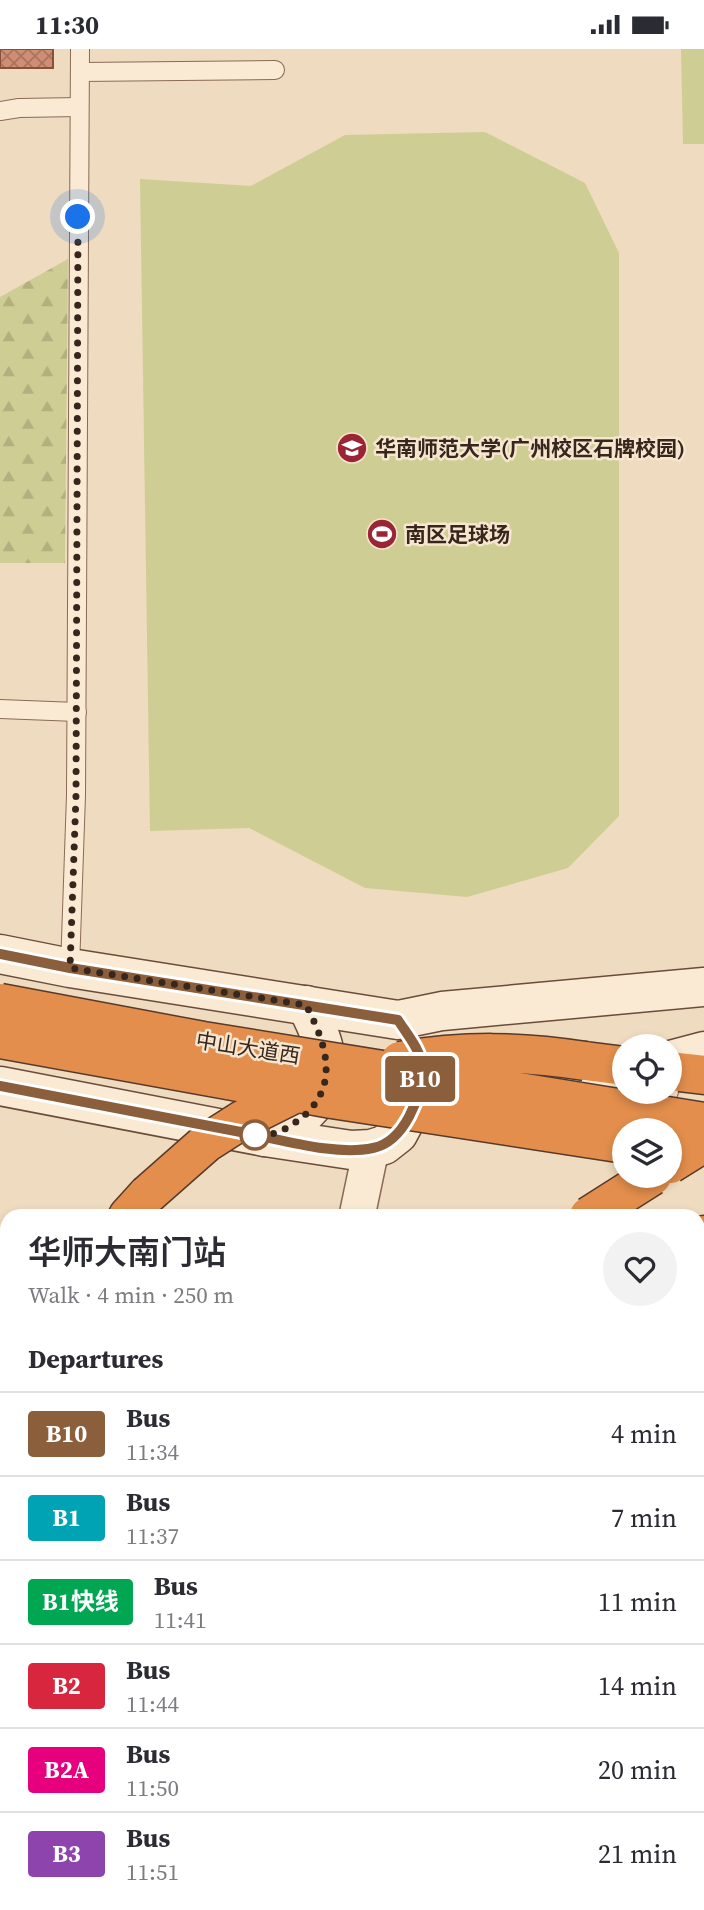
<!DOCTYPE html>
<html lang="en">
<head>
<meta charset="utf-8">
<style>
  body { margin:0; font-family:"Source Serif 4","Noto Sans SC",serif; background:#f2f2f3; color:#2b2b33; height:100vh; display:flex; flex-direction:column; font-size:26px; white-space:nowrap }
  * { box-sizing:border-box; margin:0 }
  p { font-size:23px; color:#7c7c81 }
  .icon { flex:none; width:38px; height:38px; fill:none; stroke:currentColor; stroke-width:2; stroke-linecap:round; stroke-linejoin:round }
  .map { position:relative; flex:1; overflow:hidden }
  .panel { position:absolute; left:0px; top:1160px; width:705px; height:702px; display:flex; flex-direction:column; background:#fff; border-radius:21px 21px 0 0; box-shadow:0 4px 10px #0003 }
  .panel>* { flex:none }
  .badge { padding:0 14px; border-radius:5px; font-size:24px; line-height:46px }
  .fabs { position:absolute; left:612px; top:985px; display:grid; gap:14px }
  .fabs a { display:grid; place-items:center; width:70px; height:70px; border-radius:50%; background:#fff; box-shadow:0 4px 10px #0003; font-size:35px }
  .you { position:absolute; width:35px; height:35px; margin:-18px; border:5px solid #fff; border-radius:50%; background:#1a73e8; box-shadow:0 0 0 10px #1a73e833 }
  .map>.badge { position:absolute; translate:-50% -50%; box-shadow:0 0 0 4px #fff }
  h2 { padding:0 28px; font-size:26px; line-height:63px }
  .round { display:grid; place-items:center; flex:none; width:74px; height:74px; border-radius:37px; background:#f2f2f3 }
  .overview { display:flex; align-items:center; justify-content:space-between; height:119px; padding:0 28px }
  h1 { font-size:33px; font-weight:600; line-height:52px }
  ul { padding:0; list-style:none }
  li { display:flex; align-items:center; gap:21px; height:84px; padding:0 28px; border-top:2px solid #e1e1e2 }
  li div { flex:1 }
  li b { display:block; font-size:26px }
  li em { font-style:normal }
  li .badge { min-width:77px; font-weight:700; text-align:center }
  .status { display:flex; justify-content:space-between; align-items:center; height:49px; padding:0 35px; background:#fff; direction:ltr }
  .status svg { height:19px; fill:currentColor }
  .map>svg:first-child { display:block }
  .forest { fill:url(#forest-firs) }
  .pitch { fill:#cecd93 }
  .building { fill:url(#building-cross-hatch); stroke:#89513c; stroke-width:2 }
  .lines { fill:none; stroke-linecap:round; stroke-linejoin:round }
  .lane-casing { stroke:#896b57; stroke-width:20 }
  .street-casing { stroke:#896b57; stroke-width:38 }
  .secondary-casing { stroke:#6a4c3a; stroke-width:41 }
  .highway-casing { stroke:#563a2c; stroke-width:41 }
  .lane { stroke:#fae9d3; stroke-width:18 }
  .street { stroke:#fae9d3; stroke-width:35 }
  .secondary { stroke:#fae9d3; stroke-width:38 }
  .highway { stroke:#e38e4c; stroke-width:38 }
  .highway-bridge-casing { stroke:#563a2c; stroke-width:41; stroke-linecap:butt }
  .highway-bridge { stroke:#e38e4c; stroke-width:38 }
  .line-casing { stroke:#fff; stroke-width:16 }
  .line { stroke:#8b5e3c; stroke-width:10 }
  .walk { stroke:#37261c; stroke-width:7; stroke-dasharray:0 12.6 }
  .stop-dot { fill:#fff; stroke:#8b5e3c; stroke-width:3.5 }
  .labels { text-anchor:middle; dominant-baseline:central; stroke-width:5; stroke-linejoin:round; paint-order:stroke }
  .poi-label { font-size:21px; font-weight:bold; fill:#37261c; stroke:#f6e6cf; text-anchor:start }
  .street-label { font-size:21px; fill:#37261c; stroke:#f6e6cf }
</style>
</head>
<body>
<div class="status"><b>11:30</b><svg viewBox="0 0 49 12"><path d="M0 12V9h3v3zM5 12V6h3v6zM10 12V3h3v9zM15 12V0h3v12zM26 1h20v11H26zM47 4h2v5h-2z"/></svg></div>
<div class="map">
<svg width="704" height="1861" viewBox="0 0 704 1861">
  <defs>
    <pattern id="forest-firs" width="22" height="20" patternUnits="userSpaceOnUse" patternTransform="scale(1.75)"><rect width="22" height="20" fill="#cecd93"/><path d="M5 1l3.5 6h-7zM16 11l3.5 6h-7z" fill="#b2b07e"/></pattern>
    <pattern id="building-cross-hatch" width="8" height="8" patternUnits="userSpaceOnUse" patternTransform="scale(1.75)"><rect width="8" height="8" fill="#cf8e73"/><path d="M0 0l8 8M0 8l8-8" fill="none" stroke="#a9745e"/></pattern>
  </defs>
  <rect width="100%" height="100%" fill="#efdbbf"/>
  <path class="forest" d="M 68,210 L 65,514 L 0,514 L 0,248 Z"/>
  <g class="pitch">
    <path d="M 681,0 L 704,0 L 704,95 L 683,95 Z"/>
    <path d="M 485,83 L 585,134 L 619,204 L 619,767 L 568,819 L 467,848 L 365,839 L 249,779 L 150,782 L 140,130 L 251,137 L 345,86 Z"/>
  </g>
  <g class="building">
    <rect x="0" y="0" width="53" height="19"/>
    <path d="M 698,1687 L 704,1699 L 704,1819 L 698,1822 Z"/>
  </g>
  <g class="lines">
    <g class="lane-casing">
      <g id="lane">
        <path d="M 80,23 L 275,21"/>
        <path d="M 0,62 L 19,59 L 79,58"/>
        <path d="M 0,660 L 77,663"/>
        <path d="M 70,919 L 76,746 L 80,0"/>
        <path d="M 631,1049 L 669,1043"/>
        <path d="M 0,1313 L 7,1310"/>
        <path d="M 698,1372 L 704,1372"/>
        <path d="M 0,1549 L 7,1533"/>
        <path d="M 595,1855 L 598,1861"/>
      </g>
    </g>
    <g class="street-casing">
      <path id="street" d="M 357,1167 L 371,1100"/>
    </g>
    <g class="secondary-casing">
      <g id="secondary">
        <path d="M 0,905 L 70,919 L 398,971 L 442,962 L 704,938"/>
        <path d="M 670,1011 L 704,1002"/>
        <path d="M 0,1037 L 265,1088 L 351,1101 L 371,1100 L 384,1096 L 398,1085 L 414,1055 L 420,1031"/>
        <path d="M 535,1047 L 553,1044 L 625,1024"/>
        <path d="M 265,1088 C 335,1059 340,1019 306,956"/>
      </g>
    </g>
    <g class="highway-casing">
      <g id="highway">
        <path d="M 585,1012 L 625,1017"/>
        <path d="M 670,1022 L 704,1026"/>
        <path d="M 128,1167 L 147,1146"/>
        <path d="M 698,1190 L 704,1186"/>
        <path d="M 698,1323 L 704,1321"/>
        <path d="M 0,1423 L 7,1407"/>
        <path d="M 0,1626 L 7,1618"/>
        <path d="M 0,1728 L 7,1719"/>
        <path d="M 0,1797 L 7,1789"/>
      </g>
    </g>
    <use href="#lane" class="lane"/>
    <use href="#street" class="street"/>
    <use href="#secondary" class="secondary"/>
    <use href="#highway" class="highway"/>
    <g class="highway-bridge-casing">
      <g id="highway-bridge">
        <path d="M 0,954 L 203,992 L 704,1073"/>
        <path d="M 0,990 L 332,1050 L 625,1095"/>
        <path d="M 400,1012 C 464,1001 521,1002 585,1012"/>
        <path d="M 670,1115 L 704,1094"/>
        <path d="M 147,1146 L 206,1094 L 242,1071 L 302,1041"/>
        <path d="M 589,1167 L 652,1127"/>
      </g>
    </g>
    <use href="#highway-bridge" class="highway-bridge"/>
  </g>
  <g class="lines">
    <g class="line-casing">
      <path id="line" d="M 0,905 L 70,919 L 398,971 C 406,984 421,1001 422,1018 C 422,1048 404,1093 373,1099 C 336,1107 283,1091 246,1084 C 164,1068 82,1052 0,1037"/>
    </g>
    <use href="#line" class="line"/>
    <path class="walk" d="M 78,168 L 76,746 L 70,919 L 306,956 C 328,998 341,1041 296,1073 C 284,1082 269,1088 255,1086"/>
  </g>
  <defs>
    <g id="university-disc" transform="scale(1.575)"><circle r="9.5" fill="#9a2534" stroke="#f6e6cf"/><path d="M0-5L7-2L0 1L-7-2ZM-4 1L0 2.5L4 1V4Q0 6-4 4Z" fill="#fff"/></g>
    <g id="stadium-disc" transform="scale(1.575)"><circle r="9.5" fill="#9a2534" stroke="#f6e6cf"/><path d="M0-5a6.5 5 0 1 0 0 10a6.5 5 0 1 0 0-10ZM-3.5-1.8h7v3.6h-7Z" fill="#fff"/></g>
  </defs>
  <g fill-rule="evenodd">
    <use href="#university-disc" x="352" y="399"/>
    <use href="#stadium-disc" x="382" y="485"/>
  </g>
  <circle class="stop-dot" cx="255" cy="1086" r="14"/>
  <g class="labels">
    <g class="poi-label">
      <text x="375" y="399">华南师范大学(广州校区石牌校园)</text>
      <text x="405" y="485">南区足球场</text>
    </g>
    <g class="street-label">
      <text transform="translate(248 999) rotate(9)">中山大道西</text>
    </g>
  </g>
</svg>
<div class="fabs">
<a><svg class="icon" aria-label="locate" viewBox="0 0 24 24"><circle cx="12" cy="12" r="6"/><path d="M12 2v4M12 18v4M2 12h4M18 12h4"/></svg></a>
<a><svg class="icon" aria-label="layers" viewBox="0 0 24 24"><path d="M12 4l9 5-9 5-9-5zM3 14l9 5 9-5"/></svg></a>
</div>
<div class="you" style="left:78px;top:168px"></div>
<b class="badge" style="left:420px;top:1030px;background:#8b5e3c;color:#fff">B10</b>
<section class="panel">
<div class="overview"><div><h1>华师大南门站</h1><p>Walk · 4 min · 250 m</p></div><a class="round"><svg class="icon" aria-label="heart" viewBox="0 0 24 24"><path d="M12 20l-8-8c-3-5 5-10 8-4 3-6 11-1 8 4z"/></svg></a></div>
<h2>Departures</h2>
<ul>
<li><span class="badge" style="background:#8b5e3c;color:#fff">B10</span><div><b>Bus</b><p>11:34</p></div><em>4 min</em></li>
<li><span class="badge" style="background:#00a3b4;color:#fff">B1</span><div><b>Bus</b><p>11:37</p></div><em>7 min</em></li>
<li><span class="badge" style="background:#00a651;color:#fff">B1快线</span><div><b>Bus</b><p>11:41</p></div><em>11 min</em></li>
<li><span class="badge" style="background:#d7263d;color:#fff">B2</span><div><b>Bus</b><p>11:44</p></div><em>14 min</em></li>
<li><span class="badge" style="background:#e6007e;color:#fff">B2A</span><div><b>Bus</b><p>11:50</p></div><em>20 min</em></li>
<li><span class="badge" style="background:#8e44ad;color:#fff">B3</span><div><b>Bus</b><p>11:51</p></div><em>21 min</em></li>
</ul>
</section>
</div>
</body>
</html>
